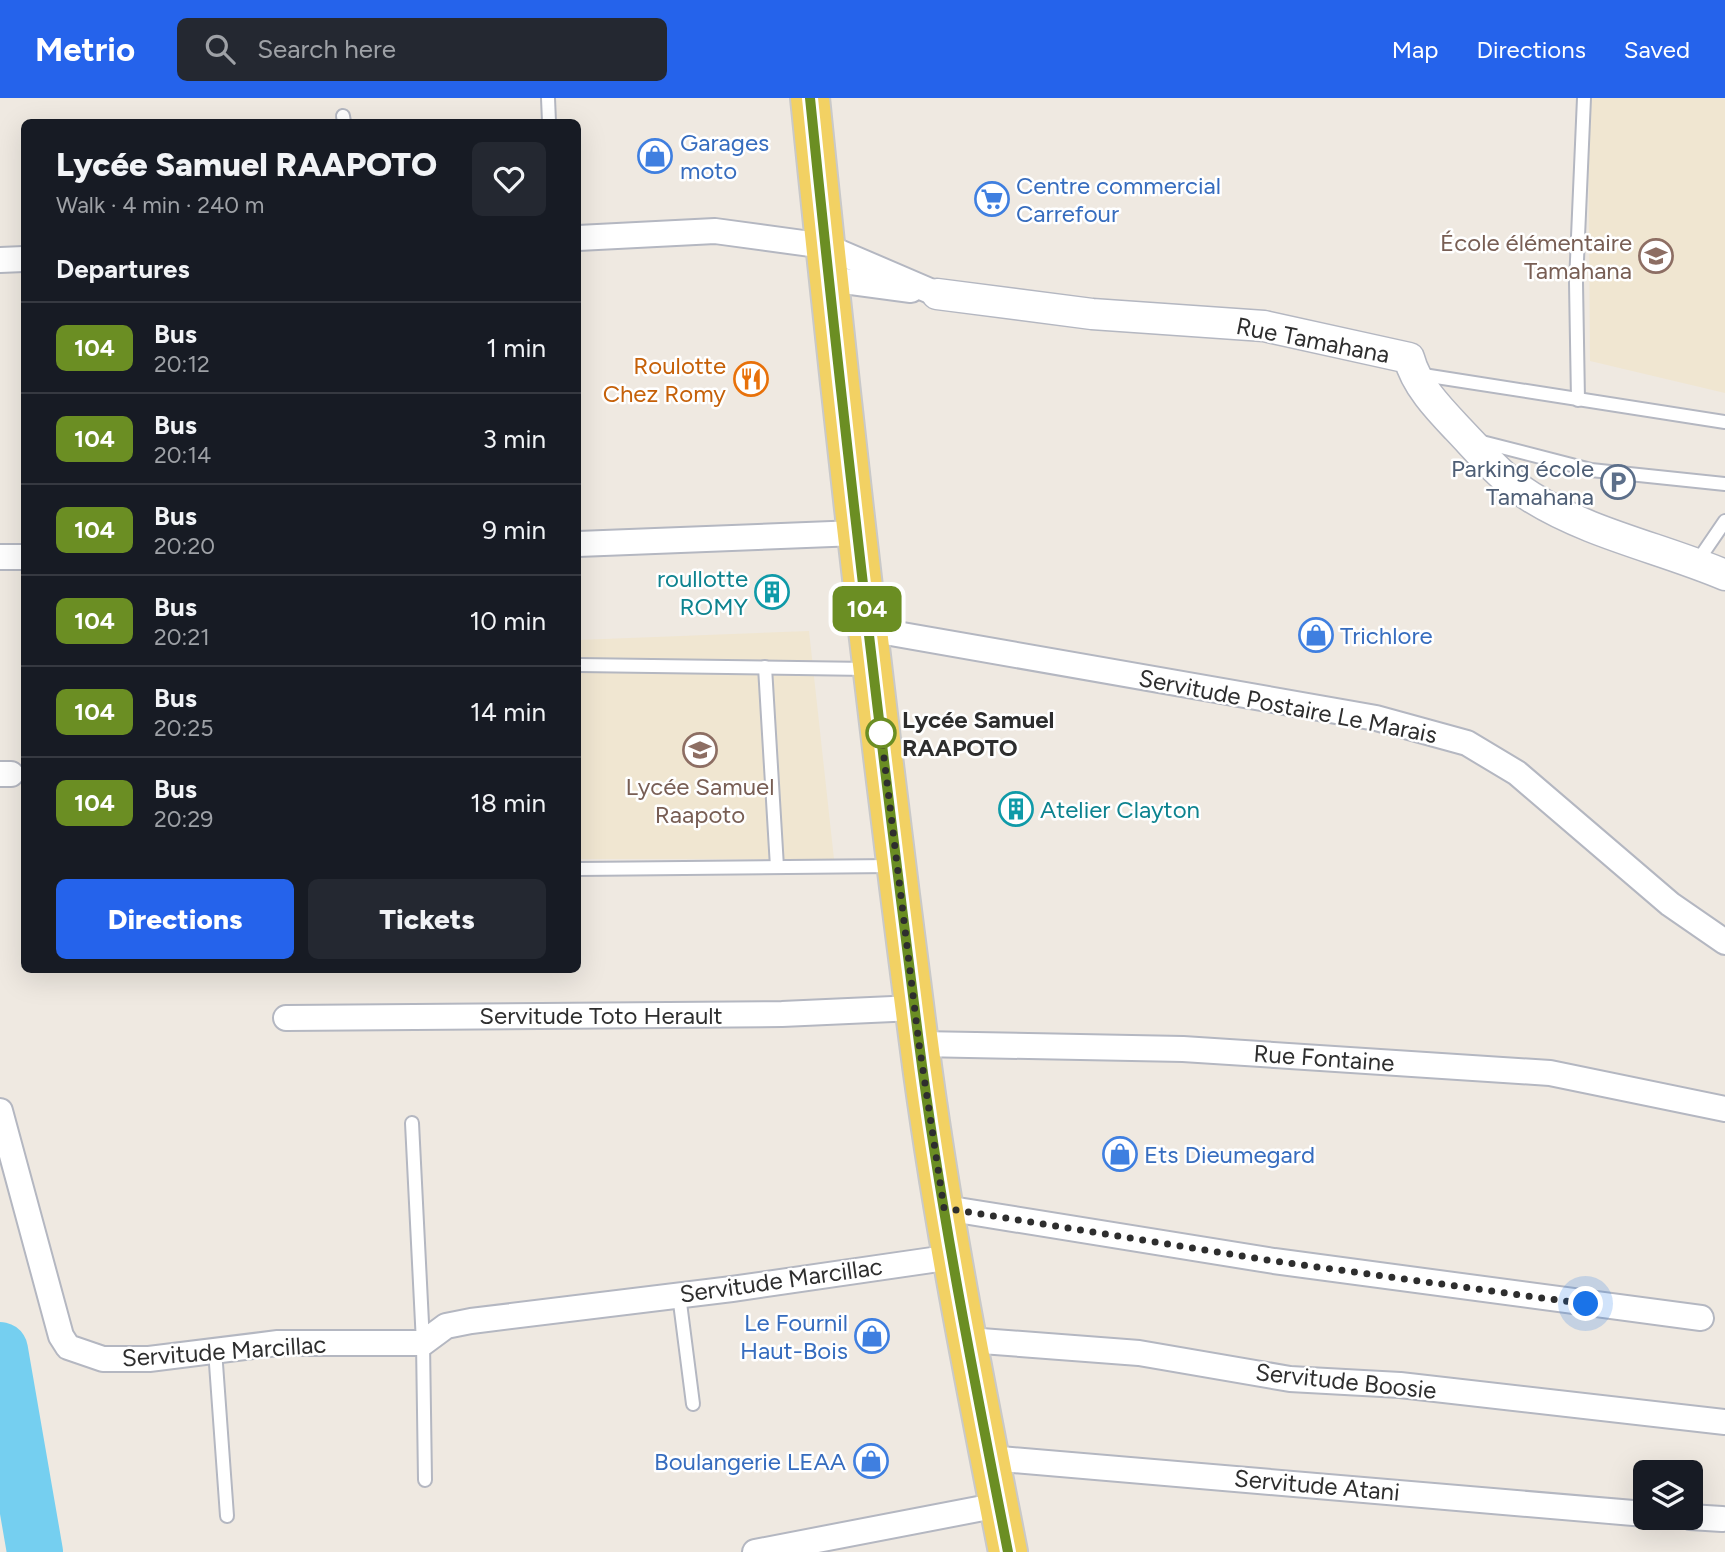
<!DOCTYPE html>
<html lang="en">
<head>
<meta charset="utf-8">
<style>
  body { margin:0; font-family:Figtree,sans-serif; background:#242831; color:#f1f3f6; height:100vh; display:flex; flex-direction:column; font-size:26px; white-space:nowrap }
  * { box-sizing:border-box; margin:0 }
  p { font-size:23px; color:#9ea1a6 }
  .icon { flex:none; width:38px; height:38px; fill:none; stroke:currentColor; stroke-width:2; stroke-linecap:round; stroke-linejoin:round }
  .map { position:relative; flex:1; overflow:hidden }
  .drawer { position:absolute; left:21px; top:21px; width:560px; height:854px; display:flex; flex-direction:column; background:#171b24; border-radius:10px; box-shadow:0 7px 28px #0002 }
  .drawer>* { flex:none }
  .badge { padding:0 14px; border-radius:10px; font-size:24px; line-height:46px }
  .buttons { position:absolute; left:1633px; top:1362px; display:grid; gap:14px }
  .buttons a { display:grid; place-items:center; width:70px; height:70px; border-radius:10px; background:#171b24; box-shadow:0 7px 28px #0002; font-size:35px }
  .you { position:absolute; width:35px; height:35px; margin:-18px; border:5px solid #fff; border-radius:50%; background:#1a73e8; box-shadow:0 0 0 10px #1a73e833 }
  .map>.badge { position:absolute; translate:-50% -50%; box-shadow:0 0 0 4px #fff }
  h2 { padding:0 35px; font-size:26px; line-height:63px }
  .round { display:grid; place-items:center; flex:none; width:74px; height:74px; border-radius:10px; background:#242831 }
  .head { display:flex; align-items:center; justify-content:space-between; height:119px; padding:0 35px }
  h1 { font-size:33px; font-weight:800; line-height:52px }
  .cta { display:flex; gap:14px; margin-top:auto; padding:14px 35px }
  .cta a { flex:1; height:80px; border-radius:10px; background:#2563eb; color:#fff; font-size:28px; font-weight:800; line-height:80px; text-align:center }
  .cta a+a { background:#242831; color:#f1f3f6 }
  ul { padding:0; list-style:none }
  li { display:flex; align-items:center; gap:21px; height:91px; padding:0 35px; border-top:2px solid #363941 }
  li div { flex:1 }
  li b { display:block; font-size:26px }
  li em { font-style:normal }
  li .badge { min-width:77px; font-weight:700; text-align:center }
  header { display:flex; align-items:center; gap:42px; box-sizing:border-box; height:98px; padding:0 35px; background:#2563eb; color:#fff }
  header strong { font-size:33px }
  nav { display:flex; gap:38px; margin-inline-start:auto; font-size:24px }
  .search { width:490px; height:63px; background:#242831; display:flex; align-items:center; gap:18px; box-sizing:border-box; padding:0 24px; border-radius:10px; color:#9ea1a6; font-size:26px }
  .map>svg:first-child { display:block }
  .education { fill:#f0e6d1 }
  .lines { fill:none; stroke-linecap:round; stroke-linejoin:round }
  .river { stroke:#75cff0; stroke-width:56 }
  .service-casing { stroke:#b4b7c1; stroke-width:16 }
  .minor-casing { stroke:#b4b7c1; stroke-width:28 }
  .tertiary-casing { stroke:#b4b7c1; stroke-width:33 }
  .primary-casing { stroke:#c9c9c9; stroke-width:42 }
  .service { stroke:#fff; stroke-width:12 }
  .minor { stroke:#fff; stroke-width:24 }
  .tertiary { stroke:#fff; stroke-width:30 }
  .primary { stroke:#f2d163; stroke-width:38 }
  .line-casing { stroke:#fff; stroke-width:16 }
  .line { stroke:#6b8e23; stroke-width:10 }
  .walk { stroke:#2e2e2e; stroke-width:7; stroke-dasharray:0 12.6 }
  .stop-dot { fill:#fff; stroke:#6b8e23; stroke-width:3.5 }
  .labels { text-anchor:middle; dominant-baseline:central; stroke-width:5; stroke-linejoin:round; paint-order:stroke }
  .shop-label { font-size:24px; fill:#366cbe; stroke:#fff; text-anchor:start }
  .education-label { font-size:24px; fill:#785e54; stroke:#fff; text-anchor:end }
  .street-label { font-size:24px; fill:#2e2e2e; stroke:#fff }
  .food-label { font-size:24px; fill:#c56008; stroke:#fff; text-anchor:end }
  .service-label { font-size:24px; fill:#4e5e75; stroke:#fff; text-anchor:end }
  .culture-label { font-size:24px; fill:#0d838f; stroke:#fff; text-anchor:end }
  .stop-label { font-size:24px; font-weight:bold; fill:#2e2e2e; stroke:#fff; text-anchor:start }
</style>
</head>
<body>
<header>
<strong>Metrio</strong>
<div class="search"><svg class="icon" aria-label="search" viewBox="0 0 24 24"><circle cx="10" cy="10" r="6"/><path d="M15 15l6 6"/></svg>Search here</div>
<nav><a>Map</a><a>Directions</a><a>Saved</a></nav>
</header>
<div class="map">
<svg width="1725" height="1454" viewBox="0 0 1725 1454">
  <rect width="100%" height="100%" fill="#efe9e1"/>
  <g class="education">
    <path d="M 1588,0 L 1725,0 L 1725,295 L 1590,263 Z"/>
    <path d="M 809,533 L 834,761 L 578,761 L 578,542 Z"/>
  </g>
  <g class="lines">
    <path class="river" d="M 0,1252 L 35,1454"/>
    <g class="service-casing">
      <g id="service">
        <path d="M 548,0 L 549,24"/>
        <path d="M 343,18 L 344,24"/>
        <path d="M 1417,276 L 1725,324"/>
        <path d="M 1578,302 L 1576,185 L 1584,0"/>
        <path d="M 1478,343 L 1591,372 L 1725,386"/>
        <path d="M 1697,464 L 1725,423"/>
        <path d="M 578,567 L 869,571"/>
        <path d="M 765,569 L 777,769"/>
        <path d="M 578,771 L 892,768"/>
        <path d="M 412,1025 L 423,1245 L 425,1382"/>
        <path d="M 679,1197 L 693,1306"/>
        <path d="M 215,1252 L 227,1418"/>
      </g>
    </g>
    <g class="minor-casing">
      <g id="minor">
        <path d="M 578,140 L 715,133 L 825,148 L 937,196"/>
        <path d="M 0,162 L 24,161"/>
        <path d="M 829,181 L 911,192"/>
        <path d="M 578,446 L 857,435"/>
        <path d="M 0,459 L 24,459"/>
        <path d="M 868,531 L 1376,620 L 1467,645 L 1517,675 L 1670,806 L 1725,844"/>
        <path d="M 0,676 L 11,676"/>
        <path d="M 286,920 L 782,916 L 915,910"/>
        <path d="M 919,946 L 1183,951 L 1550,975 L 1725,1011"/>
        <path d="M 0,1013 L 61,1238 L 68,1249 L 103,1261 L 149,1261 L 278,1245 L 423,1245 L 446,1228 L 471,1223 L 732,1191 L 953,1159"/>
        <path d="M 945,1110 L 1274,1163 L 1701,1220"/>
        <path d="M 968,1242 L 1139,1255 L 1290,1281 L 1400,1287 L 1725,1324"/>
        <path d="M 989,1360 L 1645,1416"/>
        <path d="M 1690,1419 L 1722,1421"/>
        <path d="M 755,1454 L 999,1407"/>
      </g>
    </g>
    <g class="tertiary-casing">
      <path id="tertiary" d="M 937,196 L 1092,216 L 1264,228 L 1409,260 C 1416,287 1438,310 1457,330 C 1481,355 1502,381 1531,399 C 1590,436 1661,450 1725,477"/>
    </g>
    <g class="primary-casing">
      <path id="primary" d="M 810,0 C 842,316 878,631 919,945 C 941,1116 975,1285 1008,1454"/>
    </g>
    <use href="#service" class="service"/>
    <use href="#minor" class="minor"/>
    <use href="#tertiary" class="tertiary"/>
    <use href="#primary" class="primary"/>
  </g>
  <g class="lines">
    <g class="line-casing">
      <path id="line" d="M 810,0 C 842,316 879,631 919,945 C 941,1116 975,1285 1008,1454"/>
    </g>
    <use href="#line" class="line"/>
    <path class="walk" d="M 881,635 L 919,946 L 944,1110 L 1274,1163 L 1586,1206"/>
  </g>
  <defs>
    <g id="shop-ring" transform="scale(1.75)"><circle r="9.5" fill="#fff" stroke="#3f7fe0" stroke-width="1.5"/><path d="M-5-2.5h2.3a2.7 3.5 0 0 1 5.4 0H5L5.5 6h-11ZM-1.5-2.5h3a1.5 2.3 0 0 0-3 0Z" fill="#3f7fe0"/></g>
    <g id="supermarket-ring" transform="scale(1.75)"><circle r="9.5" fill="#fff" stroke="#3f7fe0" stroke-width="1.5"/><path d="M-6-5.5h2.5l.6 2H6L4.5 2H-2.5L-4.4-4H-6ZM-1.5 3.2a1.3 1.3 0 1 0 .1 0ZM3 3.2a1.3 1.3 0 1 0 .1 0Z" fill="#3f7fe0"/></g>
    <g id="school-ring" transform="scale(1.75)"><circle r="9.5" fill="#fff" stroke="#8d6e63" stroke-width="1.5"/><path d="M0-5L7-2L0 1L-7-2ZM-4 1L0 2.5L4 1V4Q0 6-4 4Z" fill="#8d6e63"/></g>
    <g id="restaurant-ring" transform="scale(1.75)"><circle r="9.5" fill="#fff" stroke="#e8710a" stroke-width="1.5"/><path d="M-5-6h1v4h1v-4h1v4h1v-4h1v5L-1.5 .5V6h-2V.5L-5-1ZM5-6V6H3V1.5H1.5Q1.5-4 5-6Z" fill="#e8710a"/></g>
    <g id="parking-ring" transform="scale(1.75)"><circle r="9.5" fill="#fff" stroke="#5c6f8a" stroke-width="1.5"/><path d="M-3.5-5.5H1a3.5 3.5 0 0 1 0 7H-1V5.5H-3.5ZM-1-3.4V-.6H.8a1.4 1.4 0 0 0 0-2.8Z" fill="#5c6f8a"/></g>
    <g id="building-ring" transform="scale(1.75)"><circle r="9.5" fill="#fff" stroke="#0f9aa8" stroke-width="1.5"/><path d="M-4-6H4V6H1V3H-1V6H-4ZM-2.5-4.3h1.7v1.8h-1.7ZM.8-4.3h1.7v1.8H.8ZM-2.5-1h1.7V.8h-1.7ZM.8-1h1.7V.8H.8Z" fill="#0f9aa8"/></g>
  </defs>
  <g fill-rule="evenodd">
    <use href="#shop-ring" x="655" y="58"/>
    <use href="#supermarket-ring" x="992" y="101"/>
    <use href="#school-ring" x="1656" y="158"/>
    <use href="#restaurant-ring" x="751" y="281"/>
    <use href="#parking-ring" x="1618" y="384"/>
    <use href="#building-ring" x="772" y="494"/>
    <use href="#shop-ring" x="1316" y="537"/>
    <use href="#school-ring" x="700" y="652"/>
    <use href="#building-ring" x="1016" y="711"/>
    <use href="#shop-ring" x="1120" y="1056"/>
    <use href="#shop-ring" x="872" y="1238"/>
    <use href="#shop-ring" x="871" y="1363"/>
  </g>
  <circle class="stop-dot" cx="881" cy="635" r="14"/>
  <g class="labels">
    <g class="shop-label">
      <text x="680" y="44">Garages<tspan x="680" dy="28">moto</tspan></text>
      <text x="1016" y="87">Centre commercial<tspan x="1016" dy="28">Carrefour</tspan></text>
      <text x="1340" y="537">Trichlore</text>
      <text x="1144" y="1056">Ets Dieumegard</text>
      <text x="848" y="1224" text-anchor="end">Le Fournil<tspan x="848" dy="28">Haut-Bois</tspan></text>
      <text x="846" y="1363" text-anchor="end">Boulangerie LEAA</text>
    </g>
    <g class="education-label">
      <text x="1632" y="144">École élémentaire<tspan x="1632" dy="28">Tamahana</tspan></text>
      <text x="700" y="688" text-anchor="middle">Lycée Samuel<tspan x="700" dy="28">Raapoto</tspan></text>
    </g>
    <g class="street-label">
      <text transform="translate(1313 242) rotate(11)">Rue Tamahana</text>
      <text transform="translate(1288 608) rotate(11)">Servitude Postaire Le Marais</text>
      <text x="601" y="917">Servitude Toto Herault</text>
      <text transform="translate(1324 960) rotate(4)">Rue Fontaine</text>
      <text transform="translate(781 1182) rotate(-8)">Servitude Marcillac</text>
      <text transform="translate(224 1253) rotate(-4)">Servitude Marcillac</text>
      <text transform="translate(1346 1283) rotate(6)">Servitude Boosie</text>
      <text transform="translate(1317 1387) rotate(5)">Servitude Atani</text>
    </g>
    <g class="food-label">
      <text x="726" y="267">Roulotte<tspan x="726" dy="28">Chez Romy</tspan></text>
    </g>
    <g class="service-label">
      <text x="1594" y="370">Parking école<tspan x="1594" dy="28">Tamahana</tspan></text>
    </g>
    <g class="culture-label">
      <text x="748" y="480">roullotte<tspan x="748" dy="28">ROMY</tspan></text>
      <text x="1040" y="711" text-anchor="start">Atelier Clayton</text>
    </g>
    <g class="stop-label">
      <text x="902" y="621">Lycée Samuel<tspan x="902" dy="28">RAAPOTO</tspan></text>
    </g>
  </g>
</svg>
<div class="buttons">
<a><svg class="icon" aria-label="layers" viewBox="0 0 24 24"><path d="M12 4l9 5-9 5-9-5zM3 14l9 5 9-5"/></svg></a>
</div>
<div class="you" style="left:1586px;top:1206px"></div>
<b class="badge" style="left:867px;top:511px;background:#6b8e23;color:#fff">104</b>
<section class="drawer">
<div class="head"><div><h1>Lycée Samuel RAAPOTO</h1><p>Walk · 4 min · 240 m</p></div><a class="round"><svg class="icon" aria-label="heart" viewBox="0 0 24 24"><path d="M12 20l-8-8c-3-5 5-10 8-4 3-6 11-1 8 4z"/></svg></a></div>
<h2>Departures</h2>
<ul>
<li><span class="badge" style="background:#6b8e23;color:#fff">104</span><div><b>Bus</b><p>20:12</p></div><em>1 min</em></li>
<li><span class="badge" style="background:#6b8e23;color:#fff">104</span><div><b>Bus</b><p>20:14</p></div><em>3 min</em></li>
<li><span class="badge" style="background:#6b8e23;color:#fff">104</span><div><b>Bus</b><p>20:20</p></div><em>9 min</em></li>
<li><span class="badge" style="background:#6b8e23;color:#fff">104</span><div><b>Bus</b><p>20:21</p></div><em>10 min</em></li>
<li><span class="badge" style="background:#6b8e23;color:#fff">104</span><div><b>Bus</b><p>20:25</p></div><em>14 min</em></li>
<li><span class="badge" style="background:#6b8e23;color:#fff">104</span><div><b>Bus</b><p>20:29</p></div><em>18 min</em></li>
</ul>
<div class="cta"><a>Directions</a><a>Tickets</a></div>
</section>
</div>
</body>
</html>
